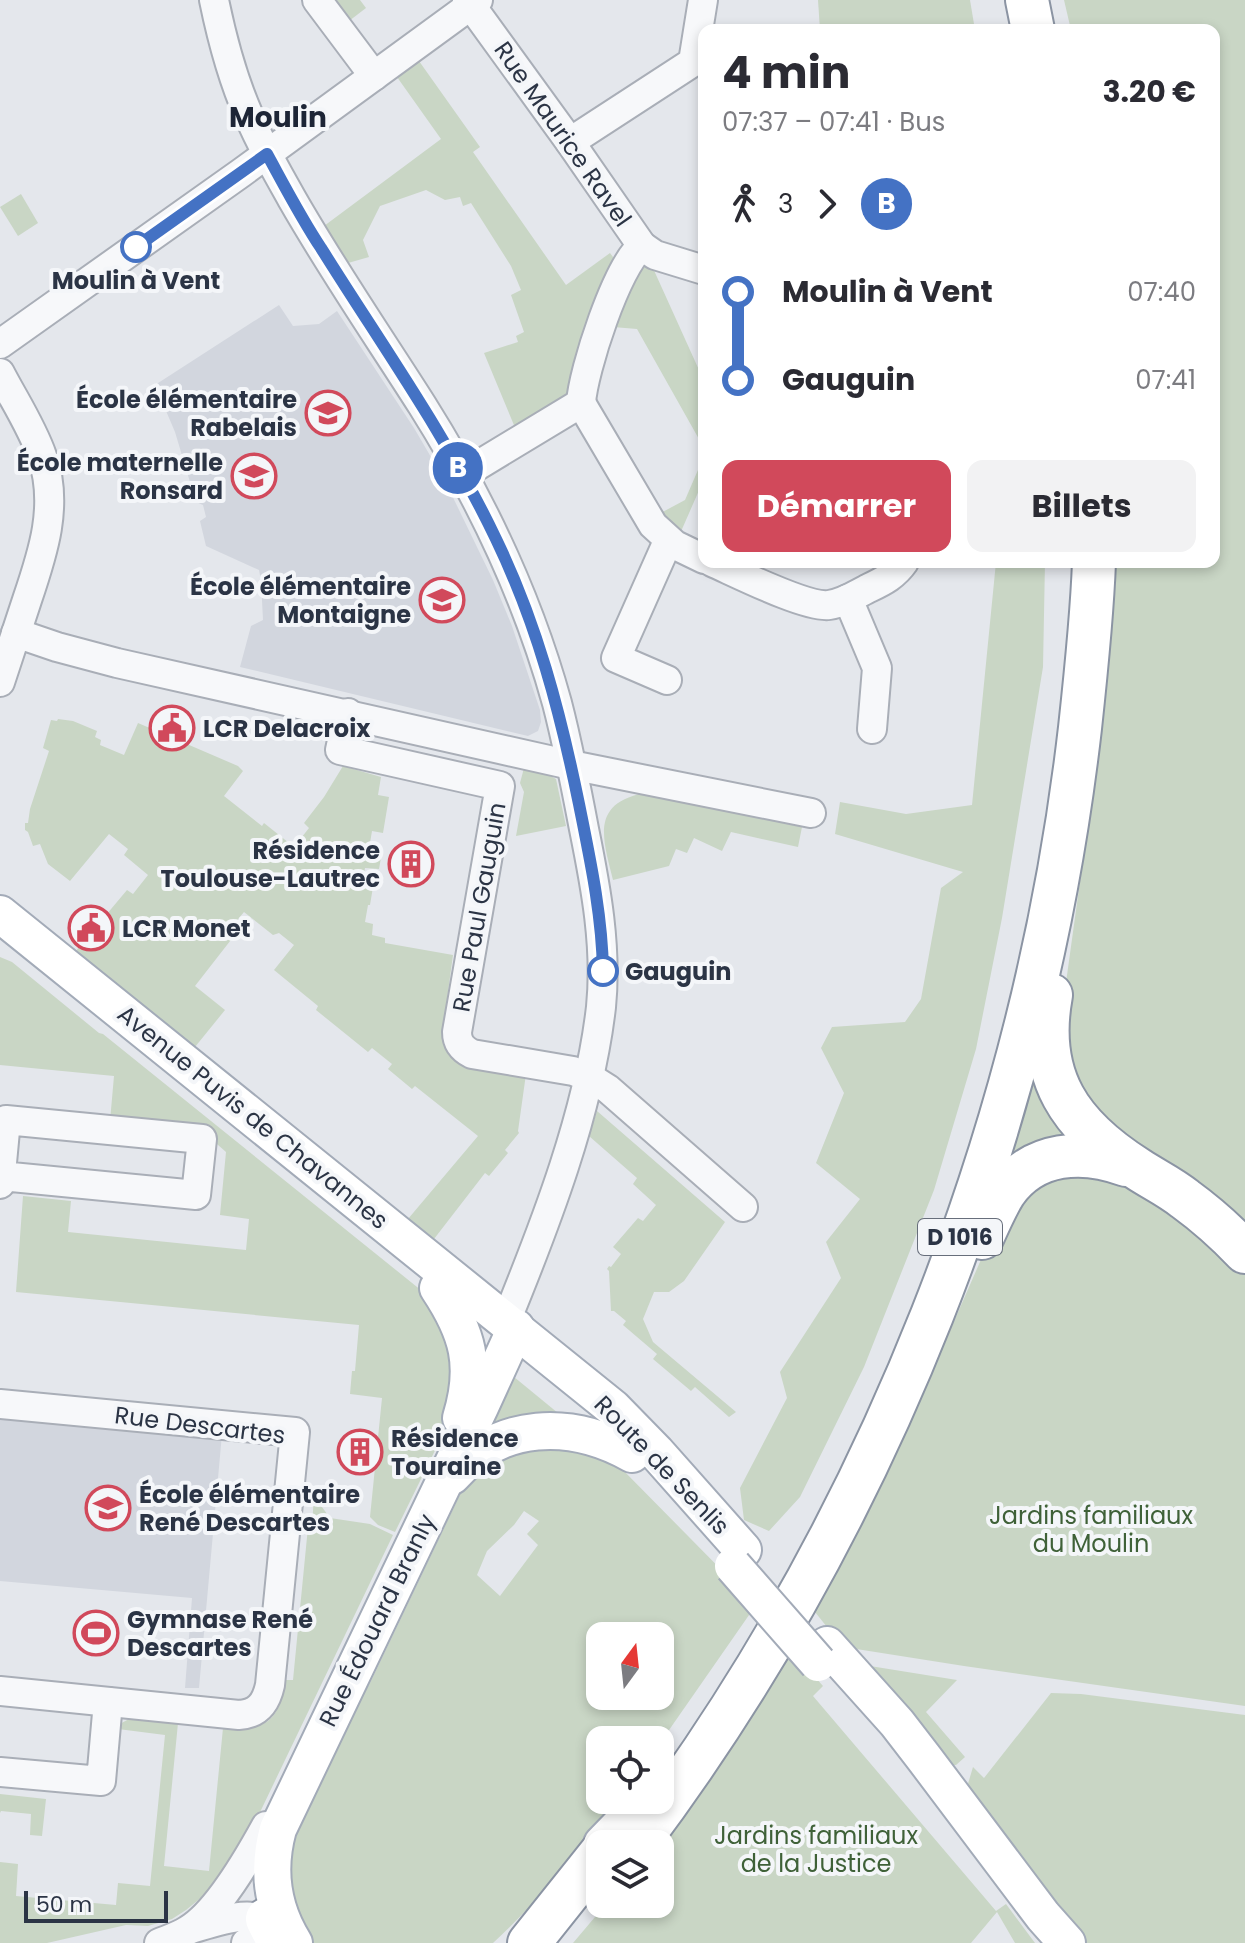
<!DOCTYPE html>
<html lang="fr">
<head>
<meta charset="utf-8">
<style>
  body { margin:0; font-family:Poppins,sans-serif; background:#f2f2f3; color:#2b2b33; height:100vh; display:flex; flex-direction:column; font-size:30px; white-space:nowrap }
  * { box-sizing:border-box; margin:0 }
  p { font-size:26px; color:#7c7c81 }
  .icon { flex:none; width:44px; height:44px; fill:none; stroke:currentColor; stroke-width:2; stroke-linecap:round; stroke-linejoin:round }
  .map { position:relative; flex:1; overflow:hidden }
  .panel { position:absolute; left:698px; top:24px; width:522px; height:544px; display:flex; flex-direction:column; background:#fff; border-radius:16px; box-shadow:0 4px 12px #0003 }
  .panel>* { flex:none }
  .badge { padding:0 16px; border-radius:26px; font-size:28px; line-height:52px }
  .needle { width:52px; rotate:15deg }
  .buttons { position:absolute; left:586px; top:1622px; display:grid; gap:16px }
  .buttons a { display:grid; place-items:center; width:88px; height:88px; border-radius:16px; background:#fff; box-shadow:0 4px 12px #0003; font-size:40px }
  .scale { position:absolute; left:24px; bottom:20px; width:144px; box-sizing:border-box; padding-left:8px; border:4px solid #2b3445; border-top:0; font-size:22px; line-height:28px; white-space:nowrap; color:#2b3445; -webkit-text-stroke:6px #f4f6f9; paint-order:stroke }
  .map>.badge { position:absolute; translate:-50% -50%; box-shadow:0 0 0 4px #fff }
  .legs { display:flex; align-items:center; gap:12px; height:88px; padding:0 24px; font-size:26px }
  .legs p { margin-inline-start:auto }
  .headline { display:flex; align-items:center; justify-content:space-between; height:136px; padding:0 24px }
  h1 { font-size:44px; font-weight:700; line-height:60px }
  .primary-button { display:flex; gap:16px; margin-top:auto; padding:16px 24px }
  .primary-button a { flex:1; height:92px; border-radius:16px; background:#d1495b; color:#fff; font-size:32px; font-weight:700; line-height:92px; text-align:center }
  .primary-button a+a { background:#f2f2f3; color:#2b2b33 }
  ul { padding:0 24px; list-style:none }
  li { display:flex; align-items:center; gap:28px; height:88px; font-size:30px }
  li i { display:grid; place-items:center; width:12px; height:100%; margin:0 10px; background:currentColor }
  li i::after { content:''; width:20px; height:20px; margin:-10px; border:6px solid; border-radius:50%; background:#fff }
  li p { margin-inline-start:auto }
  li:first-child i { background:linear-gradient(#0000 50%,currentColor 0) }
  li:last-child i { background:linear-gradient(currentColor 50%,#0000 0) }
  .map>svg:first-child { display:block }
  .built { fill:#d2d6de }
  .green { fill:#c9d6c5; fill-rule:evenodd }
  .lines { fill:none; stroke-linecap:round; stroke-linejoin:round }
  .minor-casing { stroke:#a9aeb7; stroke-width:32 }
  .major-casing { stroke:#a3abb8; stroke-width:40 }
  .highway-casing { stroke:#8b94a3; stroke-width:46 }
  .minor { stroke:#f7f8fa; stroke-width:28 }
  .major { stroke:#fff; stroke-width:36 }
  .highway { stroke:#fff; stroke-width:42 }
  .major-bridge-casing { stroke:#a3abb8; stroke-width:40; stroke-linecap:butt }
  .major-bridge { stroke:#fff; stroke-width:36 }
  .line-1-casing { stroke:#fff; stroke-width:18 }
  .line-1 { stroke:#4472c4; stroke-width:12 }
  .stop-1-dot { fill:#fff; stroke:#4472c4; stroke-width:4 }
  .labels { text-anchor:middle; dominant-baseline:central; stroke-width:8; stroke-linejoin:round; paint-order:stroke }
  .shield { fill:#f4f6f9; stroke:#676e7b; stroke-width:2 }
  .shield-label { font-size:22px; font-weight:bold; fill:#2b3445 }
  .street-label { font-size:24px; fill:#2b3445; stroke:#f4f6f9 }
  .stop-label { font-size:24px; font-weight:bold; fill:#2b3445; stroke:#f4f6f9 }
  .poi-label { font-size:24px; font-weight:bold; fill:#2b3445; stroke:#f4f6f9; text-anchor:start }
  .park-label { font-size:24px; fill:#3f6138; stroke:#f4f6f9 }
  .quarter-label { font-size:28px; font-weight:bold; fill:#1d2536; stroke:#f4f6f9 }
</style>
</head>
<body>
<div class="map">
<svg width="1245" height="1943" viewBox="0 0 1245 1943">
  <rect width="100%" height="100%" fill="#e4e7ec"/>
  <g class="built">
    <path d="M 279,305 L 293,326 L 319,324 L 337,311 L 414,428 L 445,481 L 493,580 L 512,626 L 540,710 L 541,722 L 538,731 L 528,736 L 240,667 L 251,626 L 263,620 L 261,581 L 259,570 L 206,546 L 200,521 L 206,517 L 203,505 L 196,502 L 175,432 L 155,385 Z"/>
    <path d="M 0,1412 L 222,1434 L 199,1688 L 185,1688 L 192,1598 L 0,1581 Z"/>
  </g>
  <g class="green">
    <path d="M 334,0 L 360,0 L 366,8 L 349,21 Z"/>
    <path d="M 818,0 L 970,0 L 975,30 L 820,30 Z"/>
    <path d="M 1064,0 L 1245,0 L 1245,1234 L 1083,1112 L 1059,1033 L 1082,867 L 1111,623 L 1112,562 L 1214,562 L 1214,30 L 1071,30 Z"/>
    <path d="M 419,61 L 480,147 L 473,152 L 566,285 L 610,253 L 616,261 L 571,395 L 516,430 L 484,353 L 518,342 L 516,336 L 524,332 L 511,295 L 521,290 L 511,266 L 471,203 L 463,206 L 460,197 L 445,200 L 426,190 L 380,206 L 363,240 L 369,257 L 348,263 L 324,226 L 441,139 L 397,77 Z"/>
    <path d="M 21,194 L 38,223 L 18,236 L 0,207 Z"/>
    <path d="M 652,266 L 704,381 L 704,448 L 637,329 L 613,327 L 636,272 L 643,267 Z"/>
    <path d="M 704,456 L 704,479 L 679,536 L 657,515 L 685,500 Z"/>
    <path d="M 996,562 L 1045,562 L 1043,667 L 1002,918 L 976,1049 L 934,1190 L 864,1367 L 800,1497 L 769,1531 L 744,1520 L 740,1488 L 787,1398 L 780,1372 L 841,1278 L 826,1242 L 860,1199 L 816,1163 L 844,1093 L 821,1048 L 832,1027 L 905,1022 L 921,999 L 941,888 L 963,872 L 835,834 L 840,802 L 906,814 L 972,805 Z"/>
    <path d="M 58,719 L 73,721 L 97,731 L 95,737 L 101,740 L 100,745 L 124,755 L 138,723 L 238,766 L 243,771 L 224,796 L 262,826 L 264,823 L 294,847 L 309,828 L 304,823 L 324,797 L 343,766 L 381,777 L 378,795 L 389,797 L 383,833 L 372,831 L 369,849 L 382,852 L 379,869 L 365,868 L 362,885 L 373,887 L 370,905 L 368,905 L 365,922 L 373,924 L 372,935 L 385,938 L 385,943 L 453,955 L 444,1021 L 445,1037 L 526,1074 L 518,1131 L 519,1133 L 505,1150 L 508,1153 L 489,1176 L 485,1173 L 434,1239 L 408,1219 L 478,1136 L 415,1086 L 412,1089 L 388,1069 L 392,1064 L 372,1048 L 368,1052 L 316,1010 L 318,1006 L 274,970 L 294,945 L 279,933 L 273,935 L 244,912 L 228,931 L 234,936 L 195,986 L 225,1010 L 195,1047 L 75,952 L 127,890 L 133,894 L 148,875 L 124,855 L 128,849 L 109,834 L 70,881 L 48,864 L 40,844 L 33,846 L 28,832 L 25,830 L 25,823 L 28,823 L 30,809 L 49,751 L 43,748 L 51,720 L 57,721 Z"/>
    <path d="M 524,768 L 543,772 L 556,779 L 566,826 L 516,836 L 524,792 L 520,783 Z"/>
    <path d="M 644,793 L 802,827 L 798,847 L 731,832 L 722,851 L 694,838 L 687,853 L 676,849 L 669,866 L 613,880 C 603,839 590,804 644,793 Z"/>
    <path d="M 0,957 L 12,962 L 99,1033 L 103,1034 L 422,1291 L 452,1338 L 453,1407 L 446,1428 L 395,1532 L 378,1525 L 370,1517 L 382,1398 L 350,1394 L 352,1371 L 355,1371 L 359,1325 L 16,1292 L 23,1196 L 71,1201 L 68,1232 L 246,1250 L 249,1219 L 220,1215 L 226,1152 L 201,1130 L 110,1121 L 114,1076 L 0,1065 Z"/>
    <path d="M 1034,1046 L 1073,1130 L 999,1189 Z"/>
    <path d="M 597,1111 L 725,1222 L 684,1281 L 669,1292 L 654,1292 L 643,1319 L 653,1342 L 736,1412 L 729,1417 L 695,1387 L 691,1391 L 653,1359 L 657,1354 L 623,1325 L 626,1321 L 614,1311 L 611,1311 L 609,1271 L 607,1269 L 609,1266 L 611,1267 L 621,1254 L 613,1247 L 638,1218 L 643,1221 L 656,1205 L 633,1184 L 637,1178 L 589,1136 Z"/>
    <path d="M 1051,1168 L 1129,1176 L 1245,1272 L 1245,1706 L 964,1666 L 850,1648 L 839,1642 L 811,1607 L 907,1429 L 1007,1200 Z"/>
    <path d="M 508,1372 L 575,1427 L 481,1443 Z"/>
    <path d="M 565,1448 L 591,1455 L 621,1468 L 756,1605 L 660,1743 L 660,1740 L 600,1740 L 600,1800 L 620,1800 C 584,1849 537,1902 493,1943 L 306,1943 L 280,1871 L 313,1779 L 370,1683 L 465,1484 L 513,1451 ZM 524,1511 L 539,1521 L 527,1534 L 538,1545 L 500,1596 L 477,1575 L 487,1551 L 514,1525 ZM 600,1636 L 660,1636 L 660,1696 L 600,1696 Z"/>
    <path d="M 314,1496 L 330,1518 L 370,1524 L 393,1535 L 250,1833 L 218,1884 L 186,1910 L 172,1919 L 148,1926 L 126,1925 L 47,1943 L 0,1943 L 0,1862 L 18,1864 L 16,1896 L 116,1905 L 118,1883 L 150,1886 L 165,1735 L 118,1729 L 118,1725 L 129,1719 L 178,1723 L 164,1866 L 209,1871 L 223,1728 C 265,1730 279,1724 285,1680 L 293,1680 L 308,1527 L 312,1525 Z"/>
    <path d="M 784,1642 L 823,1686 L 813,1696 L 996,1911 L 1006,1904 L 1035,1943 L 1015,1943 L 997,1912 L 971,1943 L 573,1943 L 606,1904 L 660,1904 L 660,1844 Z"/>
    <path d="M 870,1666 L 957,1680 L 926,1712 L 965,1757 L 956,1765 L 945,1765 L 866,1671 Z"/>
    <path d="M 1051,1693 L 1081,1694 L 1245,1715 L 1245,1943 L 1078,1943 L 1006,1853 L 996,1823 L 964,1797 L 973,1767 L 984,1778 Z"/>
    <path d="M 0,1794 L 46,1799 L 42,1836 L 30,1835 L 31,1814 L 1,1811 L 0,1813 Z"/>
  </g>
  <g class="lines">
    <g class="minor-casing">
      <g id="minor">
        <path d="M 214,0 C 222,39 233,80 249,116 C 261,145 277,172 292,199 C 332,269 378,336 422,405 C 480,497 528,598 557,703 C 568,745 576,787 584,829 C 596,888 607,947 601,1007 C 589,1112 546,1223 506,1321"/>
        <path d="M 317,0 L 374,76"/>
        <path d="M 467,0 L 570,142 L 642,246 C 617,265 583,371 581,403"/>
        <path d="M 570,142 L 693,62 L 703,0"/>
        <path d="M 642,246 L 655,255 L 704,270"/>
        <path d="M 0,344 L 241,173 L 478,0"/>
        <path d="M 0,373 C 14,400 32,427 42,456 C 59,505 43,553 27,600 C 18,627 9,654 0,682"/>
        <path d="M 581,403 L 653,525 L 675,545 L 704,559"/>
        <path d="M 462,475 L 581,403"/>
        <path d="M 712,562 C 737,573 806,608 829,605 C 844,603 857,594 869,588 C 884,581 895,575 904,562"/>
        <path d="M 848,599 L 877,668 L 872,729"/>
        <path d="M 16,633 L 57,647 L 117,663 L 571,765 L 811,813"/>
        <path d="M 667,680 L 616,658 L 668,541"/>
        <path d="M 348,713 L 340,750 L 500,786 L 457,1032 C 457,1043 462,1049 472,1054 L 573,1071 L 589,1077 L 608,1089 L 743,1207"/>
        <path d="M 0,1184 C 2,1163 4,1141 6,1120 L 202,1139 L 196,1195 L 1,1176"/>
        <path d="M 0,1404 L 295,1432 L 270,1685 C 266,1703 258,1714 239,1715 L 0,1691"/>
        <path d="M 0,1772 L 101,1781 L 108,1702"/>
        <path d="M 191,1929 C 221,1920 253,1907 282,1927"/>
        <path d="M 159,1943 C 169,1939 179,1936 188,1930 C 218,1912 249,1857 266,1826"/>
        <path d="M 246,1943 C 262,1934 266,1922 272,1906"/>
      </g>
    </g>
    <g class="major-casing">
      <g id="major">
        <path d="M 0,914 L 613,1408 L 656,1452 L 743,1550"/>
        <path d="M 438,1288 C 468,1333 477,1366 461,1418"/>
        <path d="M 452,1476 C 500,1421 571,1420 632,1454"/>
        <path d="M 827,1645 L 897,1723 L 924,1758 L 1043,1916 L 1067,1943"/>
        <path d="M 602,1844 L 630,1815"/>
        <path d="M 294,1943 C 272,1908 267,1869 278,1829 L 480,1407 L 516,1328"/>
      </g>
    </g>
    <g class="highway-casing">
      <g id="highway">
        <path d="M 1027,0 L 1033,30"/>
        <path d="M 1051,995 C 1036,1077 1070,1126 1138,1169 C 1153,1179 1170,1187 1185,1199 C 1207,1215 1226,1232 1245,1252"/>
        <path d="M 982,1238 C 989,1223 996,1206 1005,1192 C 1034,1151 1083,1149 1126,1165"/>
        <path d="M 637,1844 C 879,1522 1034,1128 1080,728 C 1086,673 1092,617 1094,562"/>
        <path d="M 267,1919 L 279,1943"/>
        <path d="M 529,1943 L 600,1854"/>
      </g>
    </g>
    <use href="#minor" class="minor"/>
    <use href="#major" class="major"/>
    <use href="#highway" class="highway"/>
    <g class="major-bridge-casing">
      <path id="major-bridge" d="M 733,1566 L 818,1663"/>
    </g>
    <use href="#major-bridge" class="major-bridge"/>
  </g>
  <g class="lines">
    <g class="line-1-casing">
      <path id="line-1" d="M 136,247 L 267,154 C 284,185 301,218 321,248 C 381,344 447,436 496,539 C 537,624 560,711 579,804 C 590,859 602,914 603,971"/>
    </g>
    <use href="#line-1" class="line-1"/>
  </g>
  <defs>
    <g id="school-ring" transform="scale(2.3)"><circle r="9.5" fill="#f4f6f9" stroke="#d1495b" stroke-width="1.5"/><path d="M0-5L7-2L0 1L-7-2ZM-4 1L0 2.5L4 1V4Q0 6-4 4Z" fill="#d1495b"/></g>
    <g id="civic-ring" transform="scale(2.3)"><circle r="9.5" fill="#f4f6f9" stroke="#d1495b" stroke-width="1.5"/><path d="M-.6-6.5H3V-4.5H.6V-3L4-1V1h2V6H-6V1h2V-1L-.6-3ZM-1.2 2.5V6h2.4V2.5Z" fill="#d1495b"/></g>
    <g id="building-ring" transform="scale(2.3)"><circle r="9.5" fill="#f4f6f9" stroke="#d1495b" stroke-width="1.5"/><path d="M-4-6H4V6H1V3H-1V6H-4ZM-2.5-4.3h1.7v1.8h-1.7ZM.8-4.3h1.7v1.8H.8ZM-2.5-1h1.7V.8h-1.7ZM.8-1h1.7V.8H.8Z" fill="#d1495b"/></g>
    <g id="stadium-ring" transform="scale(2.3)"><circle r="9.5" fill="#f4f6f9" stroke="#d1495b" stroke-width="1.5"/><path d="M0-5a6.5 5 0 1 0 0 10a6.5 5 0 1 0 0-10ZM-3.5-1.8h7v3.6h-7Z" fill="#d1495b"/></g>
  </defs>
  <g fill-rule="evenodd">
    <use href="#school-ring" x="328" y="413"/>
    <use href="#school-ring" x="254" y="476"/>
    <use href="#school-ring" x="442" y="600"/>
    <use href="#civic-ring" x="172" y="728"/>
    <use href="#building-ring" x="411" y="864"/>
    <use href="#civic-ring" x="91" y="928"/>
    <use href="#building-ring" x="360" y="1452"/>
    <use href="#school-ring" x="108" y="1508"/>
    <use href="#stadium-ring" x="96" y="1633"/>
  </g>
  <g class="stop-1-dot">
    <circle cx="136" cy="247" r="14"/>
    <circle cx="603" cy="971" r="14"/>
  </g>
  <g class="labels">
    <rect class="shield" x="918" y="1219" width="84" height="36" rx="6"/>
    <g class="shield-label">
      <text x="960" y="1237">D 1016</text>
    </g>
    <g class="street-label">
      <text transform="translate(563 134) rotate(55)">Rue Maurice Ravel</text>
      <text transform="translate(479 907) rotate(-80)">Rue Paul Gauguin</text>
      <text transform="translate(253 1117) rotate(39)">Avenue Puvis de Chavannes</text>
      <text transform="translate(200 1425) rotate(7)">Rue Descartes</text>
      <text transform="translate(662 1465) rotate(46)">Route de Senlis</text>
      <text transform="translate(377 1620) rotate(-64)">Rue Édouard Branly</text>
    </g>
    <g class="stop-label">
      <text x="136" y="280">Moulin à Vent</text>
      <text x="625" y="971" text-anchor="start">Gauguin</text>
    </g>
    <g class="poi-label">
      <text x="297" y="399" text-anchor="end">École élémentaire<tspan x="297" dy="28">Rabelais</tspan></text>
      <text x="223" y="462" text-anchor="end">École maternelle<tspan x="223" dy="28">Ronsard</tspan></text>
      <text x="411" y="586" text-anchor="end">École élémentaire<tspan x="411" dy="28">Montaigne</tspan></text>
      <text x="203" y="728">LCR Delacroix</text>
      <text x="380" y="850" text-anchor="end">Résidence<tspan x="380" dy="28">Toulouse-Lautrec</tspan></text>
      <text x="122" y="928">LCR Monet</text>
      <text x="391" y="1438">Résidence<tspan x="391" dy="28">Touraine</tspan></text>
      <text x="139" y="1494">École élémentaire<tspan x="139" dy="28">René Descartes</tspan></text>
      <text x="127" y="1619">Gymnase René<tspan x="127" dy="28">Descartes</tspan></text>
    </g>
    <g class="park-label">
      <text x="1091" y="1515">Jardins familiaux<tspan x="1091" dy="28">du Moulin</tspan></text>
      <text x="816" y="1835">Jardins familiaux<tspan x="816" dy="28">de la Justice</tspan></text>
    </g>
    <g class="quarter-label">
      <text x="278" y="117">Moulin</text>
    </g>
  </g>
</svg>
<div class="buttons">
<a><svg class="needle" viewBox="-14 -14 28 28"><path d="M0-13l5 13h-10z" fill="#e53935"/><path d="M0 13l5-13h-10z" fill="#7c7c81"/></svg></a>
<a><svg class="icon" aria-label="locate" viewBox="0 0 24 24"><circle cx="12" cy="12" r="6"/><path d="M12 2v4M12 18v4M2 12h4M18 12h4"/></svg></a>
<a><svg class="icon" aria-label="layers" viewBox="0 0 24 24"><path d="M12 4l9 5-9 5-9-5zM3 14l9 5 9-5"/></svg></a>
</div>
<div class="scale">50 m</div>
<b class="badge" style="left:458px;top:468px;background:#4472c4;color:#fff">B</b>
<section class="panel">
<div class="headline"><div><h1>4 min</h1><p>07:37 – 07:41 · Bus</p></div><b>3.20 €</b></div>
<div class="legs"><svg class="icon" aria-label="walk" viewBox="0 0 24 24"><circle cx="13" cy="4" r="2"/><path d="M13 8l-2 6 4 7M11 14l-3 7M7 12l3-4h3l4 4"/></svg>3<svg class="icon" aria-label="forward" viewBox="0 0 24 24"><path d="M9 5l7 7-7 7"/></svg><b class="badge" style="background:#4472c4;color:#fff">B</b></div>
<ul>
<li><i style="color:#4472c4"></i><b>Moulin à Vent</b><p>07:40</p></li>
<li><i style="color:#4472c4"></i><b>Gauguin</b><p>07:41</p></li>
</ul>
<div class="primary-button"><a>Démarrer</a><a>Billets</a></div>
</section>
</div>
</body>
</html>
